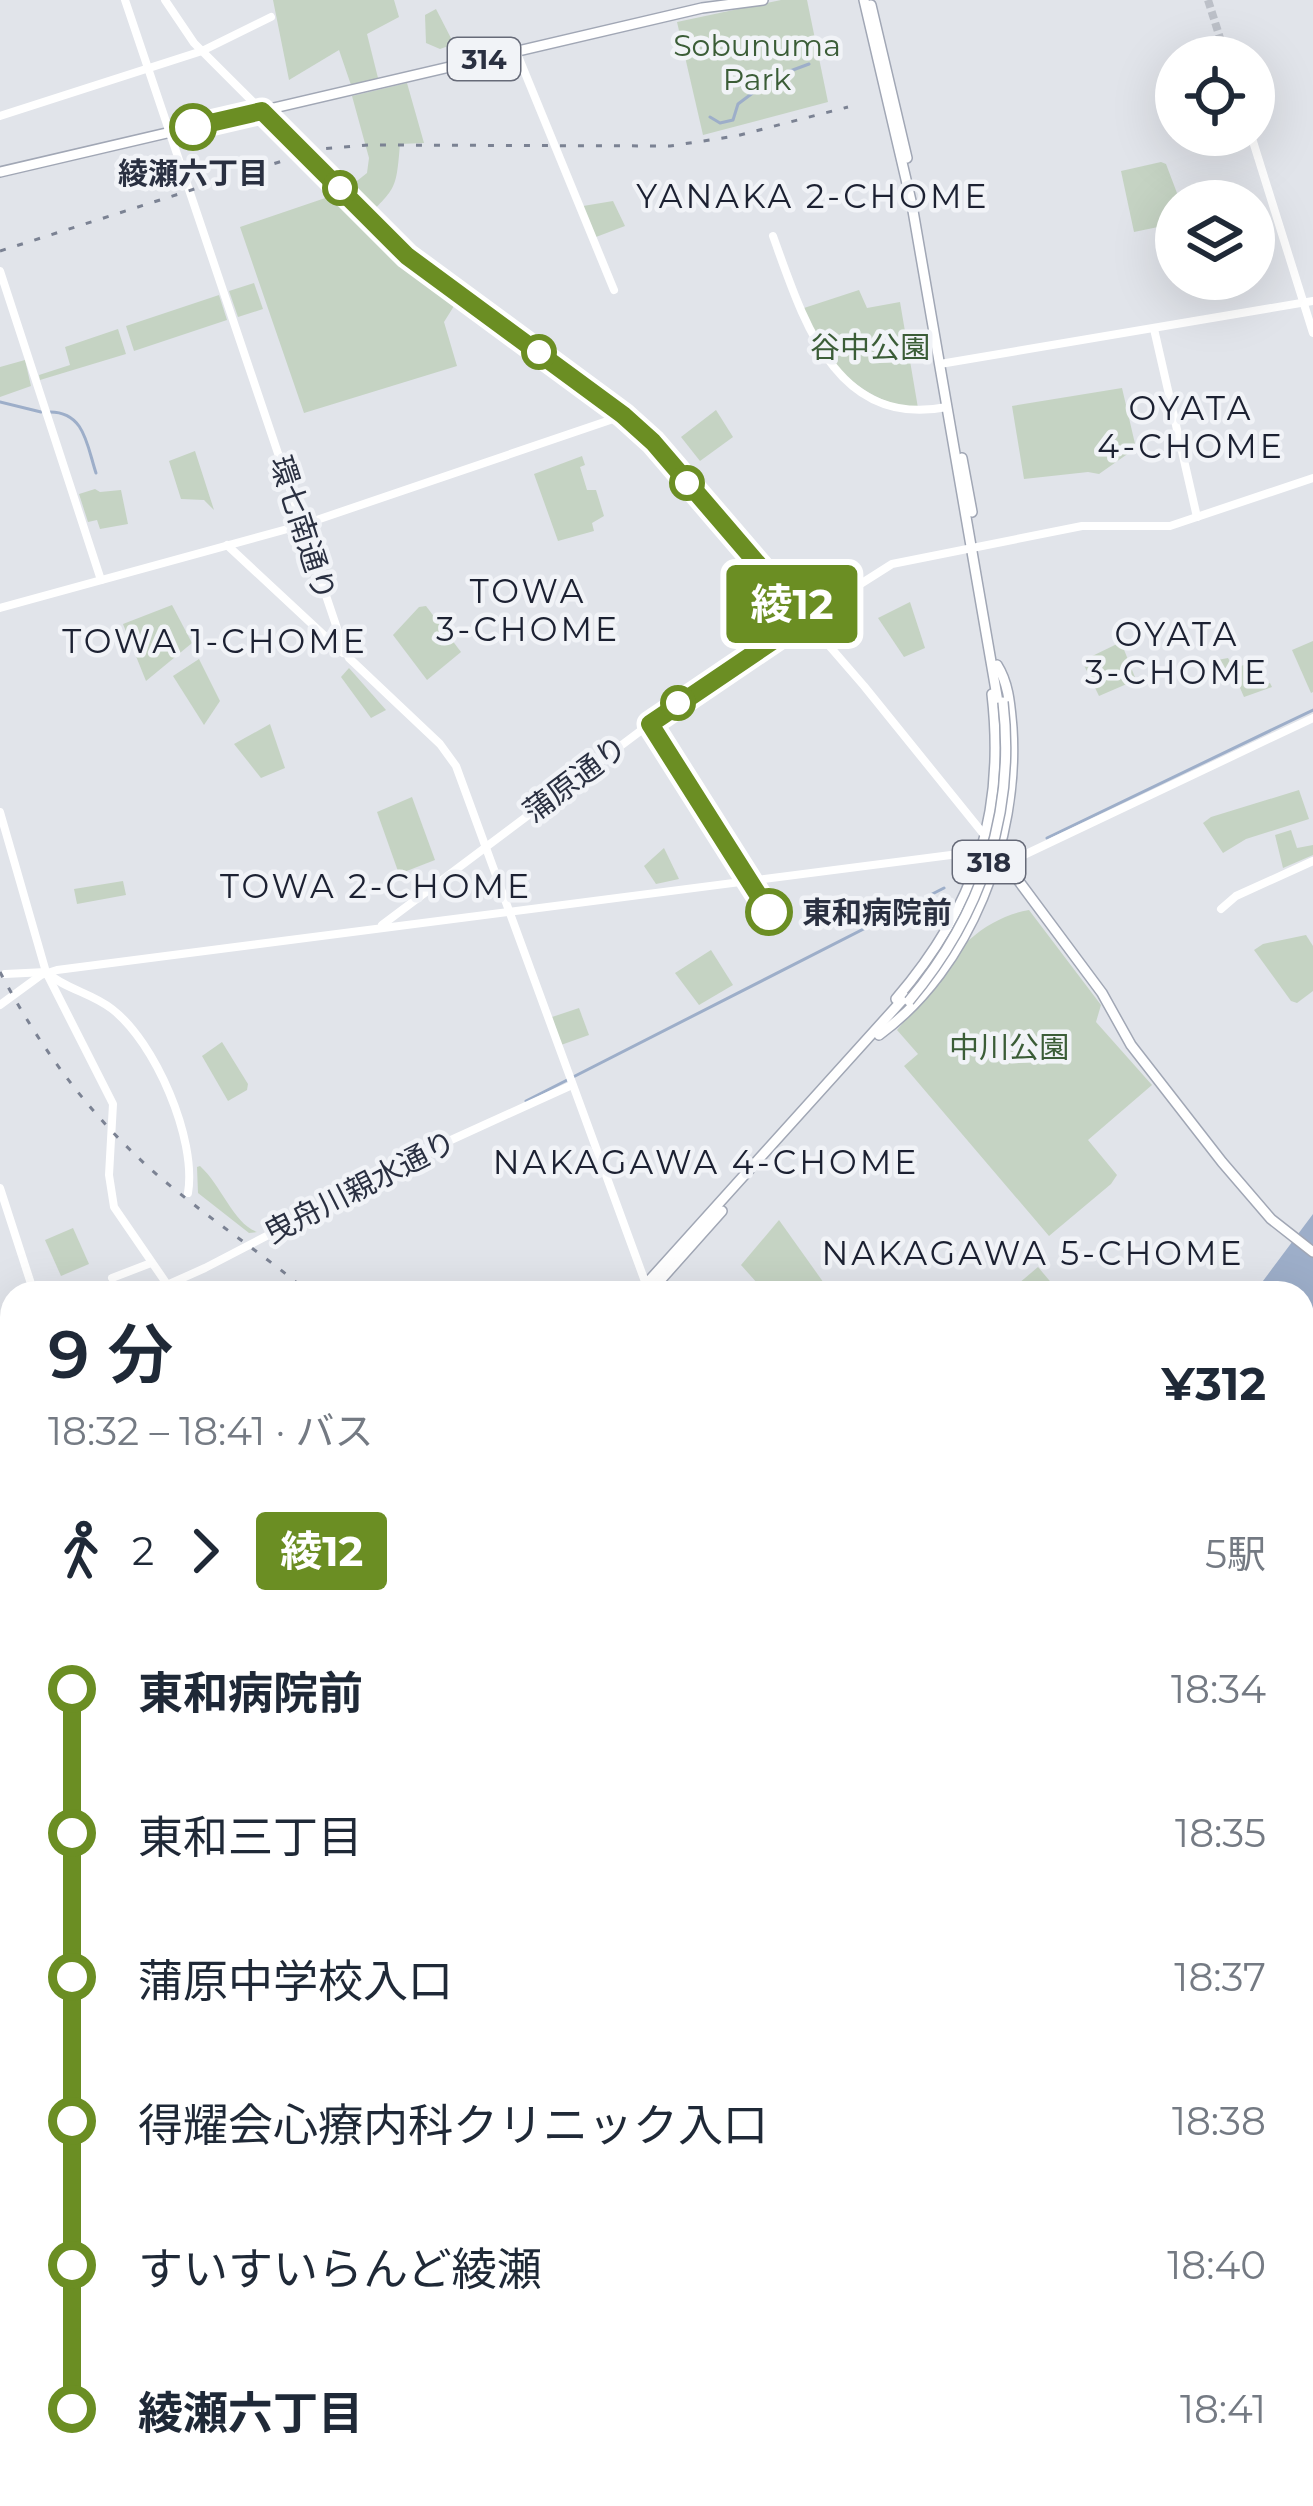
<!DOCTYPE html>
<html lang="ja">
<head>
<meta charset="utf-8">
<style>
  body { margin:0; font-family:Montserrat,"Noto Sans JP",sans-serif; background:#f2f2f3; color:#1f2937; height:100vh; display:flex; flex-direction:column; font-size:45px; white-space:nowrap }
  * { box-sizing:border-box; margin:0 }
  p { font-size:39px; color:#747a83 }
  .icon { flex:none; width:66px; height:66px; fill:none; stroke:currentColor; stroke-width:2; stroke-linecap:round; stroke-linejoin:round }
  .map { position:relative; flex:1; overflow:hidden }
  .sheet { position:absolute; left:0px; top:1281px; width:1314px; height:1227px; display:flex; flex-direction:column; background:#fff; border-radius:36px 36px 0 0; box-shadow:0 12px 48px #0002 }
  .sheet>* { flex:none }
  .badge { padding:0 24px; border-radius:9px; font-size:42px; line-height:78px }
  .buttons { position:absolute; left:1155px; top:36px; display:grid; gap:24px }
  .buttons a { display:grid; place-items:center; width:120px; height:120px; border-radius:50%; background:#fff; box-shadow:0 12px 48px #0002; font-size:60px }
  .map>.badge { position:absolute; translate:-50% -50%; box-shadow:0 0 0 6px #fff }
  .legs { display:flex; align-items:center; gap:18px; height:132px; padding:0 48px; font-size:39px }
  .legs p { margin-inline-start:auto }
  .headline { display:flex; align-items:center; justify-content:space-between; height:204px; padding:0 48px }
  h1 { font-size:66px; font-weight:600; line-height:90px }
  ul { padding:0 48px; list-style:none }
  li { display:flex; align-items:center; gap:42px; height:144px; font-size:45px }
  li i { display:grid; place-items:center; width:18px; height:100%; margin:0 15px; background:currentColor }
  li i::after { content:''; width:30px; height:30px; margin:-15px; border:9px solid; border-radius:50%; background:#fff }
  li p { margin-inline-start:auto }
  li:first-child i { background:linear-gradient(#0000 50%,currentColor 0) }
  li:last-child i { background:linear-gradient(currentColor 50%,#0000 0) }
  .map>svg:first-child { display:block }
  .green { fill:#c5d3c3 }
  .water { fill:#9daec9 }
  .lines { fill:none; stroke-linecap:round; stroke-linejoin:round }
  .stream { stroke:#9daec9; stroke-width:3 }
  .secondary-tunnel { stroke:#bcc0c8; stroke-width:8; stroke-dasharray:8 4; stroke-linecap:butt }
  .primary-casing { stroke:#a1a7b5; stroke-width:12 }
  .highway-casing { stroke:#8990a0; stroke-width:14 }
  .secondary { stroke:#fff; stroke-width:8 }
  .primary { stroke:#fff; stroke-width:9 }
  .highway { stroke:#fff; stroke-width:10 }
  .rail { stroke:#7b8293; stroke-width:3; stroke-dasharray:6 12; stroke-linecap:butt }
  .primary-bridge-casing { stroke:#a1a7b5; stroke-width:12; stroke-linecap:butt }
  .primary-bridge { stroke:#fff; stroke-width:9 }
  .line-1-casing { stroke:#fff; stroke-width:27 }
  .line-1 { stroke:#6b8e23; stroke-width:18 }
  .stop-1-dot { fill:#fff; stroke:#6b8e23; stroke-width:6 }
  .labels { text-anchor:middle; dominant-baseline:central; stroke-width:9; stroke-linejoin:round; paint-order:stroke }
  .shield { fill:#f1f3f7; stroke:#666a78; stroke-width:3 }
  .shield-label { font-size:27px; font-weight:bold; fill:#2a3041 }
  .park-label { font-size:30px; fill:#3b5d37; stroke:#f1f3f7 }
  .stop-label { font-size:30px; font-weight:bold; fill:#2a3041; stroke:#f1f3f7 }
  .street-label { font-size:30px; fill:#2a3041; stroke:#f1f3f7 }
  .neighbourhood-label { font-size:33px; letter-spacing:3px; fill:#1c2132; stroke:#f1f3f7 }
</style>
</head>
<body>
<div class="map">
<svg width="1313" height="2506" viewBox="0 0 1313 2506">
  <rect width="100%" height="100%" fill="#e1e4ea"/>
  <g class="green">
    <path d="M 273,0 L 394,0 L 399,17 L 367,34 L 378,78 L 351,85 L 339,50 L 289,80 Z"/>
    <path d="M 781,0 L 807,0 L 828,102 L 703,135 L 677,22 Z"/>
    <path d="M 436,9 L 454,44 L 440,49 L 426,43 L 425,15 Z"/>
    <path d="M 407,83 L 424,143 L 400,144 C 396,192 396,187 363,221 L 407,262 L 459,298 L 444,322 L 457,366 L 304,413 L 240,227 L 343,192 L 367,173 L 369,158 L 352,96 Z"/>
    <path d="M 1161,162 L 1166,164 L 1180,201 L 1176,201 L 1176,242 L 1167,244 L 1163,226 L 1134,232 L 1121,171 Z"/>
    <path d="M 613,201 L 625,226 L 596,237 L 583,206 Z"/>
    <path d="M 254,283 L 263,309 L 238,317 L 229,291 Z"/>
    <path d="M 859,290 L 867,308 L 900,302 L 918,408 C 865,405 817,358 804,308 Z"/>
    <path d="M 219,295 L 227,320 L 134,351 L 126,326 Z"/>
    <path d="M 118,329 L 126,354 L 40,380 L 39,375 L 70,365 L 65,347 Z"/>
    <path d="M 25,360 L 31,386 L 0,397 L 0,367 Z"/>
    <path d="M 1122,388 L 1136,448 L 1099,474 L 1088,472 L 1024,479 L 1012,406 Z"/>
    <path d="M 716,410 L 733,437 L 700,461 L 681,437 Z"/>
    <path d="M 195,451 L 214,510 L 204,500 L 181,499 L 169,461 Z"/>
    <path d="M 582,456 L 585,465 L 580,467 L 587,490 L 596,490 L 604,516 L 592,523 L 594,531 L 558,541 L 534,474 Z"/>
    <path d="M 95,489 L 100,492 L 121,490 L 128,524 L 100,529 L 97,520 L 88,522 L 79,494 Z"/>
    <path d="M 910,602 L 925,648 L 904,657 L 878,618 Z"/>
    <path d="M 172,605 L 192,643 L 146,681 L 123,624 Z"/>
    <path d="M 426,606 L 461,652 L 427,680 L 393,635 L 419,607 Z"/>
    <path d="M 1313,641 L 1313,692 L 1311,693 L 1292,650 Z"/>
    <path d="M 1121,642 L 1136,680 L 1099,696 L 1082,661 Z"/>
    <path d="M 1228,658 L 1234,669 L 1246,664 L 1260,686 L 1270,683 L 1272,687 L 1244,697 L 1233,672 L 1218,677 L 1212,661 Z"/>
    <path d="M 199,659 L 220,701 L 204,725 L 173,676 Z"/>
    <path d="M 349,668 L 386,710 L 371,718 L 341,677 Z"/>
    <path d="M 270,724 L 285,768 L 261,778 L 234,744 Z"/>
    <path d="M 1299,790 L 1309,819 L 1246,839 L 1223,853 L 1203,823 L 1211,817 Z"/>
    <path d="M 412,797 L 435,860 L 399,874 L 377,812 Z"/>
    <path d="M 1291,830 L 1297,848 L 1313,845 L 1313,855 L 1283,868 L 1275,835 Z"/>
    <path d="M 664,848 L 679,879 L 656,884 L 644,866 Z"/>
    <path d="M 123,881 L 126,895 L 77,904 L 74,889 Z"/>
    <path d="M 1029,910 L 1101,1005 L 1096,1022 L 1152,1085 L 1088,1140 L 1117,1175 L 1111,1184 L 1049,1236 L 904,1066 L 918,1054 L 897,1030 L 935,985 L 940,984 C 950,948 991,916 1029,910 Z"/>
    <path d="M 1306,935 L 1313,946 L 1313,991 L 1297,1003 L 1291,1001 L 1254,950 L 1263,944 Z"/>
    <path d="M 711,950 L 733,985 L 699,1005 L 675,973 Z"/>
    <path d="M 579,1008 L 589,1035 L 561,1045 L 552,1017 Z"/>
    <path d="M 222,1042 L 248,1084 L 247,1090 L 228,1101 L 202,1056 Z"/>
    <path d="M 200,1166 C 222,1186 233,1223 257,1232 L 249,1233 L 198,1193 L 197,1167 Z"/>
    <path d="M 779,1220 L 831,1293 L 766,1293 L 741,1265 Z"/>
    <path d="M 73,1228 L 89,1264 L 61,1276 L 45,1240 Z"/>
    <path d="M 1038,1267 L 1054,1286 L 1046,1293 L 1025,1293 L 1018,1284 Z"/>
  </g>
  <g class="water">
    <path d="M 1313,1214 L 1313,1381 L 1302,1395 L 1302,1293 L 1254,1293 Z"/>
    <path d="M 12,1870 L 12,1951 L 0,1972 L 0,1879 Z"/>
  </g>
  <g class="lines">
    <g class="stream">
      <path d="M 710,117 L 720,123 L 733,120 L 738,104 L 774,77 L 809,64"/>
      <path d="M 0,402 L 41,412"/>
      <path d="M 50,412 C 85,412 87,446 96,473"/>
      <path d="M 1047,838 L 1313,710"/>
      <path d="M 526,1101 L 944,888"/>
    </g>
    <path class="secondary-tunnel" d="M 1208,0 L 1226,57"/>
    <g class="primary-casing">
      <g id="primary">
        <path d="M 864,0 L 912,205 L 998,702"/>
        <path d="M 871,5 L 907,158"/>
        <path d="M 0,172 L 702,8 L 763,0"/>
        <path d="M 962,458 L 972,512"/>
        <path d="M 986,837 L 1102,993 L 1131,1045 L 1222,1162 L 1271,1219 L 1313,1252"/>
        <path d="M 896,999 C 975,907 1006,815 992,694"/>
        <path d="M 879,1035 C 971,968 1019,839 1012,728 C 1010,706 1009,684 997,665"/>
        <path d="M 638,1293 L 905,997"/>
        <path d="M 649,1293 L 722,1211"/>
        <path d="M 0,1796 L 12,1785"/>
        <path d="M 0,1806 L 12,1796"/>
      </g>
    </g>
    <g class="highway-casing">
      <g id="highway">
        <path d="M 0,2169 L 12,2179"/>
        <path d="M 0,2179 L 12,2188"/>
        <path d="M 409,2496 L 422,2506"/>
        <path d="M 421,2496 L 434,2506"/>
      </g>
    </g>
    <g class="secondary">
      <path d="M 125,0 L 342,643 L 349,658 L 440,744 L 456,766 L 647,1287"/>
      <path d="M 165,0 L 194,43 L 407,256 L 623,415 L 653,442 L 864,686 L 986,837"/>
      <path d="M 516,51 L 614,290"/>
      <path d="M 0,116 L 202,51 L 271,17"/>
      <path d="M 1251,135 L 1313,333"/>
      <path d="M 773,236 C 803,319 835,429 947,407"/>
      <path d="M 0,271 L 101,580"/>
      <path d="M 1154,329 L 1197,517"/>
      <path d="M 940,364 L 1313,301"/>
      <path d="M 227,545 L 343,653"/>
      <path d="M 0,608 L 302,525 L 622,416"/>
      <path d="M 0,812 L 46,972 C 65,989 92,993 112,1009 C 155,1042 197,1139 188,1193"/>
      <path d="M 1005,864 L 1313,718"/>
      <path d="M 1221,909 L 1236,896 L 1313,861"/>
      <path d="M 382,925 L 703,684 L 892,564 L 1082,526 L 1170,526 L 1313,478"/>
      <path d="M 5,974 L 46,972 L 113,1104 L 109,1175 L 114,1207 L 173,1293"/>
      <path d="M 0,1005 L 41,975 L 57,970 L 982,851"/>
      <path d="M 0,1188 L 34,1293"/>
      <path d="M 112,1278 L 151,1263"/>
      <path d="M 149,1293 L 205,1268 L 451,1140 L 572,1085"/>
      <path d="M 0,1332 L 12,1331"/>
      <path d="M 1302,1413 L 1313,1400"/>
      <path d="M 0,1444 L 12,1441"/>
      <path d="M 1302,1909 L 1309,1924"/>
      <path d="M 0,2312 L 12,2304"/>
      <path d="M 1302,2336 L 1313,2448"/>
      <path d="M 0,2478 L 12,2471"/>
      <path d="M 41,2496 L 46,2506"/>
      <path d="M 1100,2496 L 1113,2506"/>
      <path d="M 319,2506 L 326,2496"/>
      <path d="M 558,2506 L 583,2496"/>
      <path d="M 1047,2506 L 1053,2496"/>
    </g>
    <use href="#primary" class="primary"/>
    <use href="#highway" class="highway"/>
    <g class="rail">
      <path d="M 0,251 L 320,149 L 368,145 L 670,146 L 736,136 L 848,107"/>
      <path d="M 0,972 C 44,1056 103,1133 178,1192 C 221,1227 267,1257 309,1293"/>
      <path d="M 0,2429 L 12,2423"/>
      <path d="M 892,2496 L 898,2506"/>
      <path d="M 914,2496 L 920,2506"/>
    </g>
    <g class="primary-bridge-casing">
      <path id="primary-bridge" d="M 909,1001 C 981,915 1016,814 1003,702"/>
    </g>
    <use href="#primary-bridge" class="primary-bridge"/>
  </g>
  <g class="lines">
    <g class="line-1-casing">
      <path id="line-1" d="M 193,127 L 262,111 L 407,256 L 623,415 L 653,442 L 805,619 L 650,724 L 769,912"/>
    </g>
    <use href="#line-1" class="line-1"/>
  </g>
  <g class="stop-1-dot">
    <circle cx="193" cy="127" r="21"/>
    <circle cx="340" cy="188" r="15"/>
    <circle cx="539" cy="352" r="15"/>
    <circle cx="687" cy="483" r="15"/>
    <circle cx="678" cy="703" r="15"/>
    <circle cx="769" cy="912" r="21"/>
  </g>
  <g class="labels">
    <g class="shield">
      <rect x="448" y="38" width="72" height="42" rx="9"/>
      <rect x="953" y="841" width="72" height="42" rx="9"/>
    </g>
    <g class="shield-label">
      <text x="484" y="59">314</text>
      <text x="989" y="862">318</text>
    </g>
    <g class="park-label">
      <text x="757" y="45">Sobunuma<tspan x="757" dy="34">Park</tspan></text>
      <text x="870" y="347">谷中公園</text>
      <text x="1009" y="1047">中川公園</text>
    </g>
    <g class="stop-label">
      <text x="193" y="173">綾瀬六丁目</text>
      <text x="802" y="912" text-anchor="start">東和病院前</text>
    </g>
    <g class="street-label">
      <text transform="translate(303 528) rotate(72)">環七南通り</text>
      <text transform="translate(575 779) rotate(-37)">蒲原通り</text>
      <text transform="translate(360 1187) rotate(-27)">曳舟川親水通り</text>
    </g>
    <g class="neighbourhood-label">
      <text x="813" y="196">YANAKA 2-CHOME</text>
      <text x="1191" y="408">OYATA<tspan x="1191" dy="38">4-CHOME</tspan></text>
      <text x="528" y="591">TOWA<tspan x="528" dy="38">3-CHOME</tspan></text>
      <text x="1177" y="634">OYATA<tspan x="1177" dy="38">3-CHOME</tspan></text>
      <text x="215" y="641">TOWA 1-CHOME</text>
      <text x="376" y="886">TOWA 2-CHOME</text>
      <text x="706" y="1162">NAKAGAWA 4-CHOME</text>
      <text x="1033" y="1253">NAKAGAWA 5-CHOME</text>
    </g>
  </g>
</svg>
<div class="buttons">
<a><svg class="icon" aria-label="locate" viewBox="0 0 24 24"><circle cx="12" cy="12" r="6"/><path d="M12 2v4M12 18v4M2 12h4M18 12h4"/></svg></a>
<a><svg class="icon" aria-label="layers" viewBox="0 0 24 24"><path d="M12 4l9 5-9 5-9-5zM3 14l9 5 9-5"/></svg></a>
</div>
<b class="badge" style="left:792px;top:604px;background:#6b8e23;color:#fff">綾12</b>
<section class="sheet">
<div class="headline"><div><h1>9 分</h1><p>18:32 – 18:41 · バス</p></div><b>¥312</b></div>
<div class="legs"><svg class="icon" aria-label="walk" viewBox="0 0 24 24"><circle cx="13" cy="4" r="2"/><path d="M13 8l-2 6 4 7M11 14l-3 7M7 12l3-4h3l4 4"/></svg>2<svg class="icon" aria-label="forward" viewBox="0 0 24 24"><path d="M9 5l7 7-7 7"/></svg><b class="badge" style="background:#6b8e23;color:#fff">綾12</b><p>5駅</p></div>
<ul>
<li><i style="color:#6b8e23"></i><b>東和病院前</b><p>18:34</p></li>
<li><i style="color:#6b8e23"></i><span>東和三丁目</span><p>18:35</p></li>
<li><i style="color:#6b8e23"></i><span>蒲原中学校入口</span><p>18:37</p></li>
<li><i style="color:#6b8e23"></i><span>得耀会心療内科クリニック入口</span><p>18:38</p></li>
<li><i style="color:#6b8e23"></i><span>すいすいらんど綾瀬</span><p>18:40</p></li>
<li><i style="color:#6b8e23"></i><b>綾瀬六丁目</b><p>18:41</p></li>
</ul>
</section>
</div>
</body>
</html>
